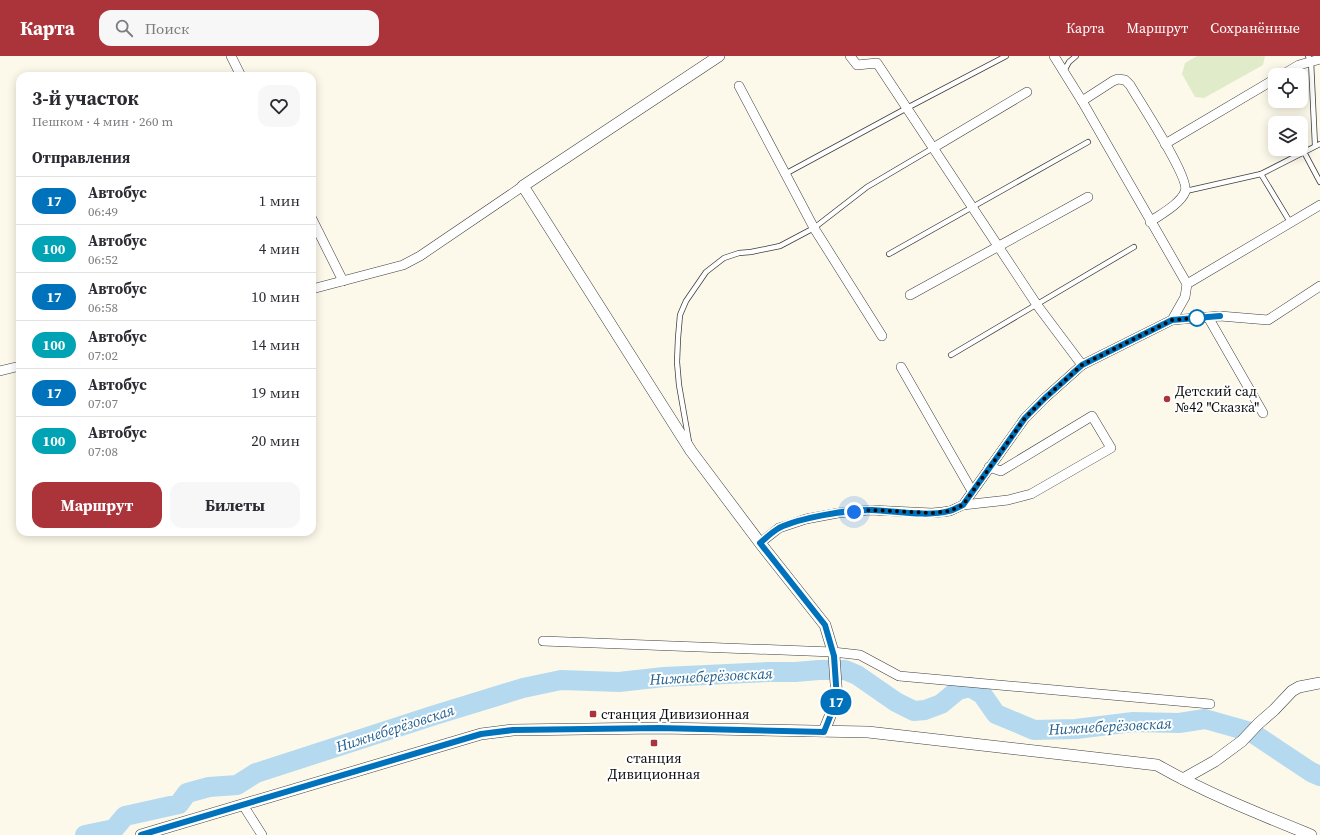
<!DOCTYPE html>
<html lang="ru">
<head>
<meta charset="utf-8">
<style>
  body { margin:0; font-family:"Source Serif 4",serif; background:#f7f7f7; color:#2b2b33; height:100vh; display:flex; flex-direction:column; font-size:15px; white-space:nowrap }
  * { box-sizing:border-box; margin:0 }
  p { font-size:13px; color:#7c7c81 }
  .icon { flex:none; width:22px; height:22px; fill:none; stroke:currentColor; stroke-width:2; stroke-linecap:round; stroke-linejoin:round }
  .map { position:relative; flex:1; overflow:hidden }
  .details { position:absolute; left:16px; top:16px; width:300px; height:464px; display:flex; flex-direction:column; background:#fff; border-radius:12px; box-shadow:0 2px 10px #0003 }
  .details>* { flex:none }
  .badge { padding:0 8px; border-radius:13px; font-size:14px; line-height:26px }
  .tools { position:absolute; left:1268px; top:12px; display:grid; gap:8px }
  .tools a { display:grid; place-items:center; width:40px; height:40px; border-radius:8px; background:#fff; box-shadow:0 2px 10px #0003; font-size:20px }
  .you { position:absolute; width:20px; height:20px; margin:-10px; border:3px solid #fff; border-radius:50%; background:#1a73e8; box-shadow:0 0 0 6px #1a73e833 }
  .map>.badge { position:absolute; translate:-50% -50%; box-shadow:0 0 0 2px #fff }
  h2 { padding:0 16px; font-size:15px; line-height:36px }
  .round { display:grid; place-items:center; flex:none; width:42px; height:42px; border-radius:12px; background:#f7f7f7 }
  .overview { display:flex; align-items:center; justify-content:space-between; height:68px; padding:0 16px }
  h1 { font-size:19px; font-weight:700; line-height:30px }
  .button { display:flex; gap:8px; margin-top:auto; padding:8px 16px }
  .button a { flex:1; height:46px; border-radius:12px; background:#ab333a; color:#fff; font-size:16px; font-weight:700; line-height:46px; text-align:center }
  .button a+a { background:#f7f7f7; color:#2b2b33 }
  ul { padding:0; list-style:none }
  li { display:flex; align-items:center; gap:12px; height:48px; padding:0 16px; border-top:1px solid #e1e1e2 }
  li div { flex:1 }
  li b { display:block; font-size:15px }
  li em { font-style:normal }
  li .badge { min-width:44px; font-weight:700; text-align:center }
  header { display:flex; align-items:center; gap:24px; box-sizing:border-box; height:56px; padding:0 20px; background:#ab333a; color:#fff }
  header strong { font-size:19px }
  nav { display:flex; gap:22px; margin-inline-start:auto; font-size:14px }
  .search { width:280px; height:36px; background:#f7f7f7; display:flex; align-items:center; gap:10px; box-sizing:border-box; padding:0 14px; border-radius:12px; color:#7c7c81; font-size:15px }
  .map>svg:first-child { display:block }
  .pitch { fill:#e0ebc9 }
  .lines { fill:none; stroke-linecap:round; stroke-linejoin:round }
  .river { stroke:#b5daef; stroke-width:20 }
  .service-casing { stroke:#3e3e3e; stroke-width:6 }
  .minor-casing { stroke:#3e3e3e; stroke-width:10 }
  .tertiary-casing { stroke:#3e3e3e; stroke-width:12 }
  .service { stroke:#fff; stroke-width:4.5 }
  .minor { stroke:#fff; stroke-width:9 }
  .tertiary { stroke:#fff; stroke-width:11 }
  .line-casing { stroke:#fff; stroke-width:9 }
  .line { stroke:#0072bc; stroke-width:6 }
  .walk { stroke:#0b0b0b; stroke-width:4; stroke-dasharray:0 7.2 }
  .stop-dot { fill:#fff; stroke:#0072bc; stroke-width:2 }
  .poi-dot { fill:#ab333a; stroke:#fff; stroke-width:1.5 }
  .labels { text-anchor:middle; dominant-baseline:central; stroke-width:4; stroke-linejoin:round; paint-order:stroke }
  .poi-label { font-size:14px; fill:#0b0b0b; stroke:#fff; text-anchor:start }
  .water-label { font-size:15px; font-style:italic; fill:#23608e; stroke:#fff }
</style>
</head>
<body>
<header>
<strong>Карта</strong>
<div class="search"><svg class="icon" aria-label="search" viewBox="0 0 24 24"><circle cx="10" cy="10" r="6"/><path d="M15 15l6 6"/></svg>Поиск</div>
<nav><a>Карта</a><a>Маршрут</a><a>Сохранённые</a></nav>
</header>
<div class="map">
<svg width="1320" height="779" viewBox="0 0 1320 779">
  <rect width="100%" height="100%" fill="#fdf9ea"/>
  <path class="pitch" d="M 1197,0 L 1265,0 L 1263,9 L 1204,42 L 1195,41 L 1182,18 L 1185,7 Z"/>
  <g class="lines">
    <path class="river" d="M 85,779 L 114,773 L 125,760 L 179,748 L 187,737 L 209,731 L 237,729 L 256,717 L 435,659 L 523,632 L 561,624 L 619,626 L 664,621 L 768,616 L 795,616 L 819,614 L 845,614 L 857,619 L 896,646 L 914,655 L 925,654 L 941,648 L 958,634 L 970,631 L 982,638 L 996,658 L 1034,674 L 1076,673 L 1133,666 L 1179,667 L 1205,663 L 1251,676 L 1311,716 L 1320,720"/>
    <g class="service-casing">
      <g id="service">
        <path d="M 1308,0 L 1311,5 L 1315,90"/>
        <path d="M 1064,15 L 1069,6 L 1076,0"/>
        <path d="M 1304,96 L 1320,126"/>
        <path d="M 785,118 L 907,52 L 1006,0"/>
        <path d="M 1261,118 L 1320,88"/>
        <path d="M 1186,135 L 1261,118 L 1290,166"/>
        <path d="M 889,198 L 1088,86"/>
        <path d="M 951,299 L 1134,191"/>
        <path d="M 689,386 L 679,329 L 677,306 L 678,282 L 680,259 L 686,245 L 706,216 L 724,202 L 739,197 L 751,196 L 780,190 L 814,172 L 867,131 L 933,92"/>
      </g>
    </g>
    <g class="minor-casing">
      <g id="minor">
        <path d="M 231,0 L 241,20"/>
        <path d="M 850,0 L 857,9 L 877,7 L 1037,249 L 1082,309"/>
        <path d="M 1054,0 L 1082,45 L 1187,228 L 1185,241 L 1172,264"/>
        <path d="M 1282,19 L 1299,9 L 1320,3"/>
        <path d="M 739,30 L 814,172 L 882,280"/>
        <path d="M 1082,45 L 1113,25 L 1118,23 L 1125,24 L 1130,29 C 1139,45 1191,123 1185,136 C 1180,148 1161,158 1150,166"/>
        <path d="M 1165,88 L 1275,23"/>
        <path d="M 933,92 L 1027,36"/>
        <path d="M 312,163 L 343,225"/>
        <path d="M 1187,228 L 1320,149"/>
        <path d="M 312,233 L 403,209 L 420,200 L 523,130"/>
        <path d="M 910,239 L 1088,141"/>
        <path d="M 1208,261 L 1263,357"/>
        <path d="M 901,311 L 972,435"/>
        <path d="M 0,315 L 20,310"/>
        <path d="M 963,449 L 1008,444 L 1031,438 L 1111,392 L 1092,360 L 1001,415 L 989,411"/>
        <path d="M 760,487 L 779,472 L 806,463 L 838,457 L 870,454 L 932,457 L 942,456 L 950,455 L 963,449 L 1025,362 L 1045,342 L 1082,309 L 1172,264 L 1220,260 L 1268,264 L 1320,230"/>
        <path d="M 543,585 L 833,596 L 860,599 L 899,620 L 1210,648"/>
        <path d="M 243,749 L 262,779"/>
      </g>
    </g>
    <g class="tertiary-casing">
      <g id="tertiary">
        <path d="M 719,0 L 523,130 L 691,395 L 760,487 L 825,569 L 834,599 L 837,643 L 824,675"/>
        <path d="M 1183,723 L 1215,705 L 1242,685 L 1258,668 L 1274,654 L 1292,635 L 1299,631 L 1320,627"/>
        <path d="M 141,779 L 481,678 L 513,674 L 659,672 L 868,676 L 1157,709 C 1206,737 1259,758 1311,779"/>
      </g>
    </g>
    <use href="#service" class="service"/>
    <use href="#minor" class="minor"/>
    <use href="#tertiary" class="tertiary"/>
  </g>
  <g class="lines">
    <g class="line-casing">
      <path id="line" d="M 141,779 L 481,678 L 513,674 L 659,672 L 824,676 L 837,643 L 834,600 L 825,569 L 760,487 C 766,482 772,476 779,472 C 799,462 850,453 872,454 C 894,455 929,461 949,455 C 954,454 958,451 963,449 L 1025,362 L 1045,342 L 1082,309 L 1172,264 L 1220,260"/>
    </g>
    <use href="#line" class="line"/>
    <path class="walk" d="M 854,456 L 870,454 L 932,457 L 950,455 L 963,449 L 1025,362 L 1045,342 L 1082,309 L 1172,264 L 1197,262"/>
  </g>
  <circle class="stop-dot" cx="1197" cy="262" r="8"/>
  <g class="poi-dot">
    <circle cx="1167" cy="343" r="4"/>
    <rect x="589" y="654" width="8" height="8" rx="2"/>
    <rect x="650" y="683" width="8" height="8" rx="2"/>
  </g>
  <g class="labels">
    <g class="poi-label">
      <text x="1175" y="335">Детский сад<tspan x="1175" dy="16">№42 "Сказка"</tspan></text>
      <text x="601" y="658">станция Дивизионная</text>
      <text x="654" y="702" text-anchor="middle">станция<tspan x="654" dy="16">Дивиционная</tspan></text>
    </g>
    <g class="water-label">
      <text transform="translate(711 620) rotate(-3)">Нижнеберёзовская</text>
      <text transform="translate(1110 670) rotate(-3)">Нижнеберёзовская</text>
      <text transform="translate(395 672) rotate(-18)">Нижнеберёзовская</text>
    </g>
  </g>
</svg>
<div class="tools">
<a><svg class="icon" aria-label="locate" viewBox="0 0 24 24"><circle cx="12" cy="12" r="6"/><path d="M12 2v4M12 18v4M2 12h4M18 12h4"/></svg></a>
<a><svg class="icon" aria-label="layers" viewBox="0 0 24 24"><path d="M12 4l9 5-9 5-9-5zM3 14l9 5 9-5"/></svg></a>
</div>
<div class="you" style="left:854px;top:456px"></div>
<b class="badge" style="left:836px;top:646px;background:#0072bc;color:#fff">17</b>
<section class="details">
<div class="overview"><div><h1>3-й участок</h1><p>Пешком · 4 мин · 260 m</p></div><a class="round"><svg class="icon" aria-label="heart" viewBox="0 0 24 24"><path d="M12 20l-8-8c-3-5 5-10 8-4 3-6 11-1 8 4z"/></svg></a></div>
<h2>Отправления</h2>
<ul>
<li><span class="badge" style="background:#0072bc;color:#fff">17</span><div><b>Автобус</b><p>06:49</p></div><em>1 мин</em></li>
<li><span class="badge" style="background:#00a3b4;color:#fff">100</span><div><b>Автобус</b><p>06:52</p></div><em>4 мин</em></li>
<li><span class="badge" style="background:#0072bc;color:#fff">17</span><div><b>Автобус</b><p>06:58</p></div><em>10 мин</em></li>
<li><span class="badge" style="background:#00a3b4;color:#fff">100</span><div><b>Автобус</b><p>07:02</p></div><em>14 мин</em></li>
<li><span class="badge" style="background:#0072bc;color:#fff">17</span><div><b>Автобус</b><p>07:07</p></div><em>19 мин</em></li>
<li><span class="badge" style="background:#00a3b4;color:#fff">100</span><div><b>Автобус</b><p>07:08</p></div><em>20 мин</em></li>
</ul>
<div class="button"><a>Маршрут</a><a>Билеты</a></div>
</section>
</div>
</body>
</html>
